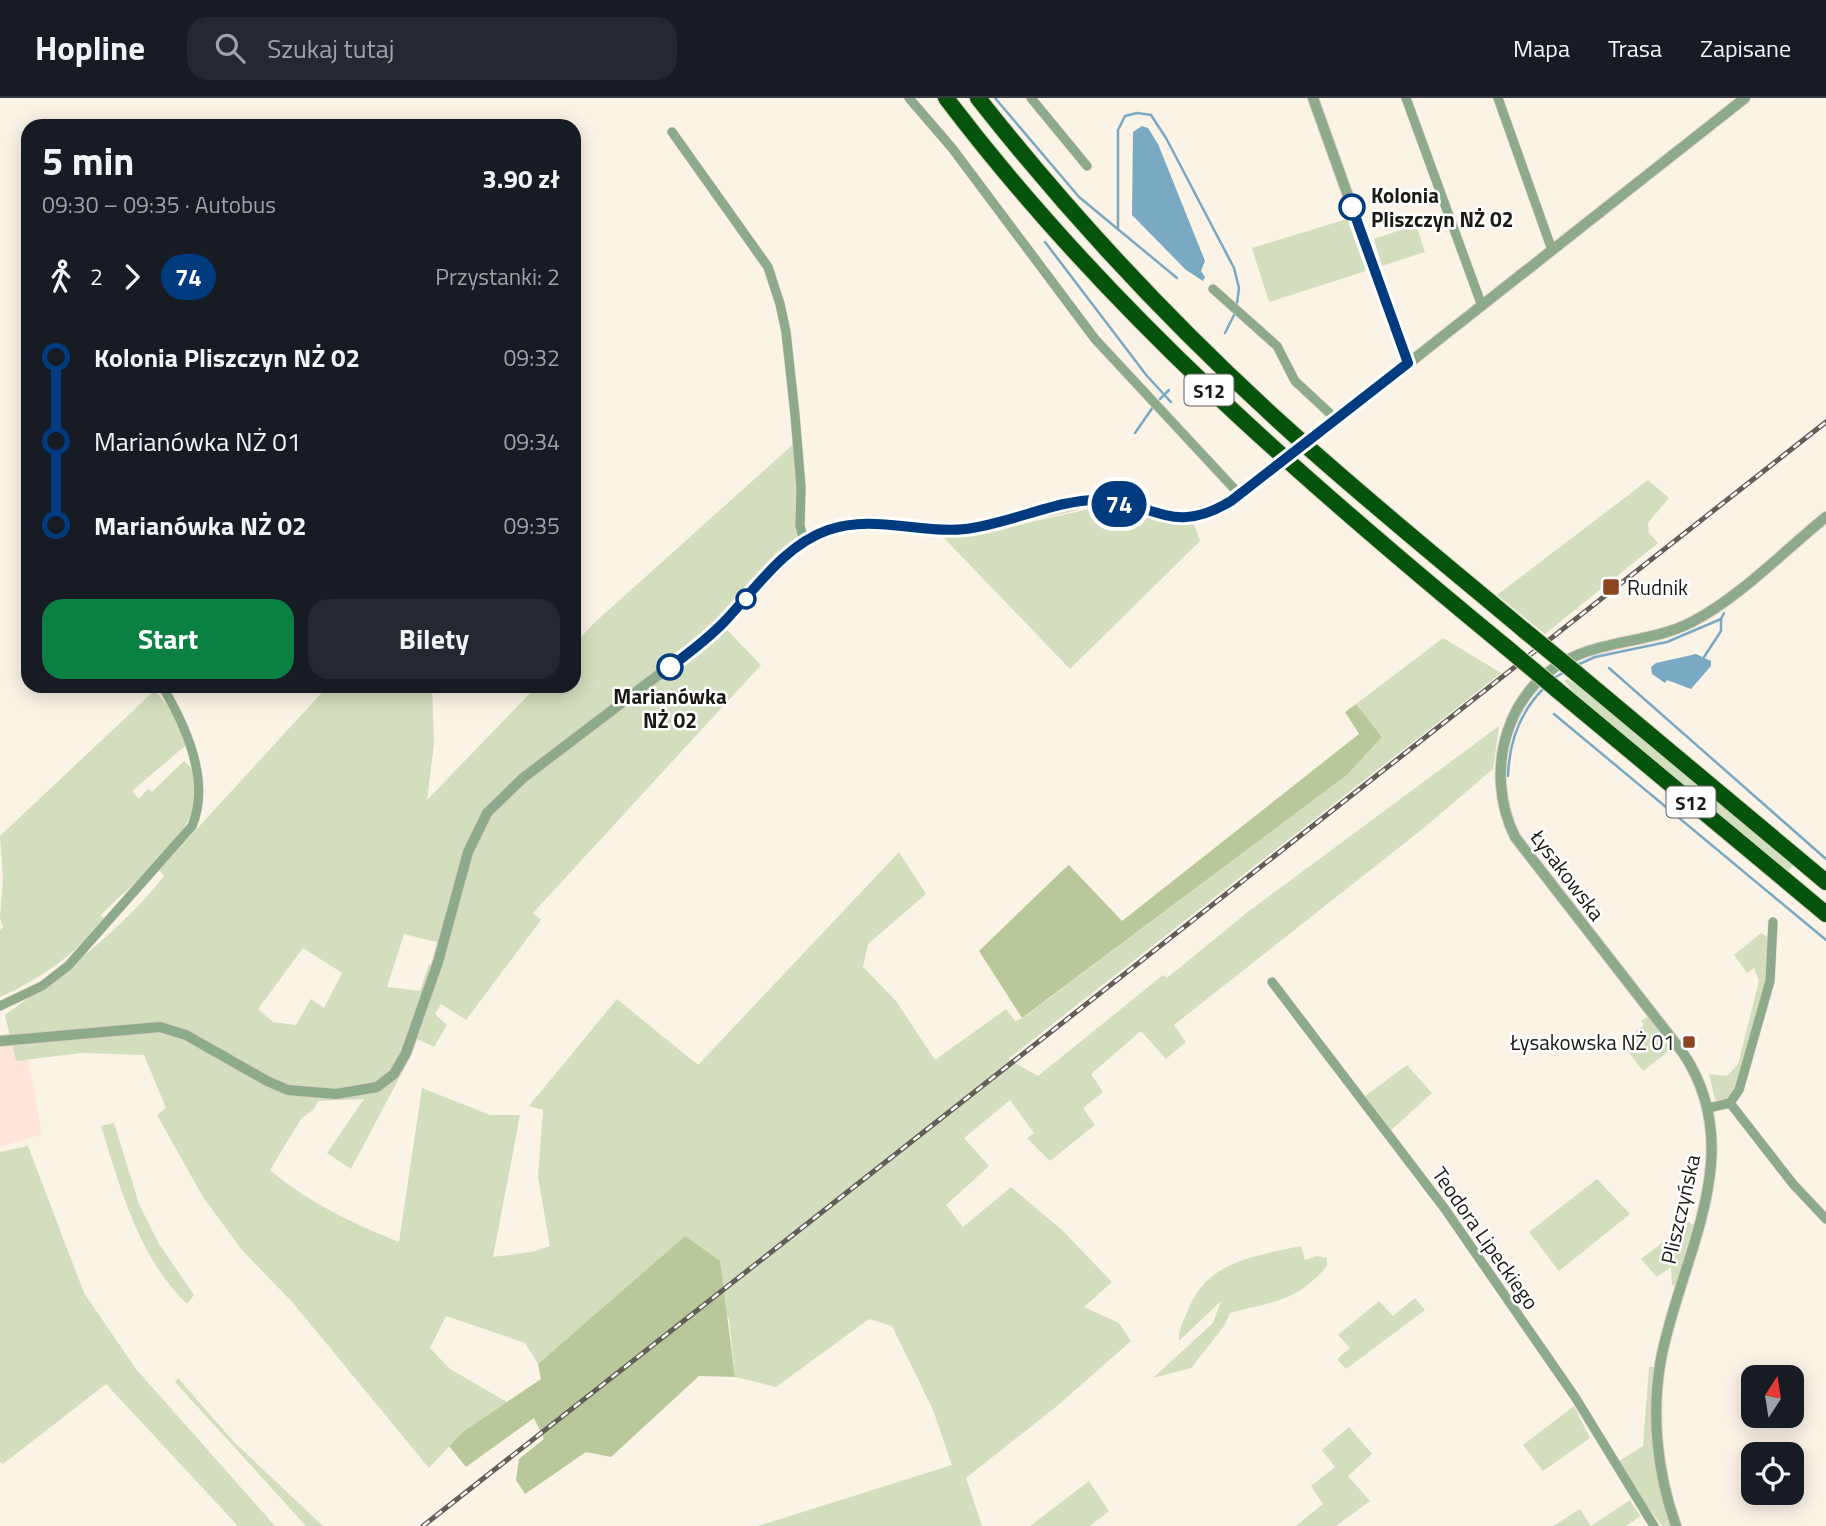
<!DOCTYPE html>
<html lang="pl">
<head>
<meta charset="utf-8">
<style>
  body { margin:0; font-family:"Titillium Web",sans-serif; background:#242831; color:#f1f3f6; height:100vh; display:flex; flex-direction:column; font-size:26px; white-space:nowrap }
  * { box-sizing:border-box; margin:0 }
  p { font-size:23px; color:#9ea1a6 }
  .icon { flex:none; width:38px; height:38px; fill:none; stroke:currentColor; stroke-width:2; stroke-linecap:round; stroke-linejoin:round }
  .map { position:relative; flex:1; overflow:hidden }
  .panel { position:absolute; left:21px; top:21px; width:560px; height:574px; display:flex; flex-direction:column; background:#171b24; border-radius:21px; box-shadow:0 4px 18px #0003 }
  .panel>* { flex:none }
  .badge { padding:0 14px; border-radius:23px; font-size:24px; line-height:46px }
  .needle { width:46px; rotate:12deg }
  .fabs { position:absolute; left:1741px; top:1267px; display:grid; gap:14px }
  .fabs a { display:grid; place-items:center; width:63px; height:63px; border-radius:14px; background:#171b24; box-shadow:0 4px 18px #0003; font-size:35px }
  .map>.badge { position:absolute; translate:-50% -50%; box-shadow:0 0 0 4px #fff }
  .legs { display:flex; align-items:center; gap:10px; height:77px; padding:0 21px; font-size:23px }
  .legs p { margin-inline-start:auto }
  .head { display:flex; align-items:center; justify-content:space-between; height:119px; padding:0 21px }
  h1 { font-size:38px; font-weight:700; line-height:52px }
  .primary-button { display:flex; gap:14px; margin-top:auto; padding:14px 21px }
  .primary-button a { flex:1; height:80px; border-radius:21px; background:#0b8043; color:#fff; font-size:28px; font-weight:700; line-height:80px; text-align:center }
  .primary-button a+a { background:#242831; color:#f1f3f6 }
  ul { padding:0 21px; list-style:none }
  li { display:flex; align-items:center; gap:24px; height:84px; font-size:26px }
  li i { display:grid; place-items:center; width:10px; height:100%; margin:0 9px; background:currentColor }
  li i::after { content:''; width:18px; height:18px; margin:-9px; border:5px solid; border-radius:50%; background:#171b24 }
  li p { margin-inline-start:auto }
  li:first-child i { background:linear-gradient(#0000 50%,currentColor 0) }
  li:last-child i { background:linear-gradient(currentColor 50%,#0000 0) }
  header { display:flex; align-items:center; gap:42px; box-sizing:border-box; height:98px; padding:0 35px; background:#171b24; border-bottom:2px solid #363941 }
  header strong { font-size:33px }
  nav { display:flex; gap:38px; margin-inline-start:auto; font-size:24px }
  .search { width:490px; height:63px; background:#242831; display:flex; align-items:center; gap:18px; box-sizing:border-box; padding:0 24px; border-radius:21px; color:#9ea1a6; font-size:26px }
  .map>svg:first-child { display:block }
  .commercial { fill:#fee4dd }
  .green { fill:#d2debd; fill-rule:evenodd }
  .forest { fill:#b9c89b }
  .water { fill:#79a9c3 }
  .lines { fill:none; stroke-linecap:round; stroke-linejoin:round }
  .stream { stroke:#79a9c3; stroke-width:2.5 }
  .tertiary-tunnel { stroke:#dad2c7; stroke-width:10; stroke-dasharray:10 5; stroke-linecap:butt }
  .minor-casing { stroke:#d8d0c5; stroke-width:10 }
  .tertiary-casing { stroke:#d8d0c5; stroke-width:12 }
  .motorway-casing { stroke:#d8d0c5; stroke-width:18 }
  .minor { stroke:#8daa8a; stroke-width:9 }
  .tertiary { stroke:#8daa8a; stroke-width:10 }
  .motorway { stroke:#06540b; stroke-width:16 }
  .rail-casing { stroke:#625d56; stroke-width:5 }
  .rail { stroke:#fff; stroke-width:2.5; stroke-dasharray:8; stroke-linecap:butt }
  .motorway-bridge-casing { stroke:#d8d0c5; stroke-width:18; stroke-linecap:butt }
  .motorway-bridge { stroke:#06540b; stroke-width:16 }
  .line-1-casing { stroke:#fff; stroke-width:16 }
  .line-1 { stroke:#003b80; stroke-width:10 }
  .stop-1-dot { fill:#fff; stroke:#003b80; stroke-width:3.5 }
  .poi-dot { fill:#8b4520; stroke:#fff; stroke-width:2.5 }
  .labels { text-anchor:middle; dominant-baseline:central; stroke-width:5; stroke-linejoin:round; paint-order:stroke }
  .shield { fill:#fff; stroke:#605e5a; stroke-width:2 }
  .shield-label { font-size:19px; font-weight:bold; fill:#1c1914 }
  .stop-label { font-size:21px; font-weight:bold; fill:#1c1914; stroke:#fff; text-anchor:start }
  .poi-label { font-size:21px; fill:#1c1914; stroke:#fff; text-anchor:start }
  .street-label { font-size:21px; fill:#1c1914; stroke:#fff }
</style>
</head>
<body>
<header>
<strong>Hopline</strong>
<div class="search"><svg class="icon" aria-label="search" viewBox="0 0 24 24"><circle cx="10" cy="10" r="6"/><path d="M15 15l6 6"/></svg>Szukaj tutaj</div>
<nav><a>Mapa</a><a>Trasa</a><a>Zapisane</a></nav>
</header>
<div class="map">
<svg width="1826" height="1428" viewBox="0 0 1826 1428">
  <rect width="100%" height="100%" fill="#fcf3e7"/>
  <path class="commercial" d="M 12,945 L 16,963 L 28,961 L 42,1036 L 0,1049 L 0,946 Z"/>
  <g class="green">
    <path d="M 1347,121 L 1366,173 L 1269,204 L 1252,150 Z"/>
    <path d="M 1416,127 L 1425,154 L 1382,168 L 1374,141 Z"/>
    <path d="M 799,341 L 806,448 L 727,526 L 728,533 L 761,567 L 533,815 L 541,822 L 466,922 L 441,906 L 435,916 L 447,927 L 434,949 L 415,940 L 406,967 L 351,1071 L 327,1055 L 364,1001 L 318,1003 L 314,1011 L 301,1021 L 270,1072 C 309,1105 352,1125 399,1144 L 422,990 L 490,1017 L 520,1017 L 493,1159 L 532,1154 L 550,1148 L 538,1079 L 543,1012 L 529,1008 L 617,901 L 698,967 L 899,754 L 926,796 L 868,846 L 863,869 L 896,903 L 935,962 L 1006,911 L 1015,923 L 1023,920 L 1348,676 L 1382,639 L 1356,606 L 1443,540 L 1501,575 L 1008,961 L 1038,978 L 1163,877 L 1167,880 L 1249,813 L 1499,628 L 1493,671 L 1425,729 L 1174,927 L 1186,944 L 1166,961 L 1141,933 L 1091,976 L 1103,994 L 1083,1010 L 1095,1027 L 1050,1063 L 1027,1040 L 1034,1035 L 1010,1002 L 964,1040 L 989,1068 L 946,1107 L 963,1129 L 1011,1089 L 1062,1132 L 1112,1184 L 1084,1209 L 1119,1225 L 1131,1243 L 1057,1308 L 966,1380 L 982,1428 L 758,1428 L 952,1367 L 933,1312 L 892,1228 L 869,1221 L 776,1289 L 735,1279 L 729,1221 L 685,1138 L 538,1266 L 525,1245 L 446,1218 L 430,1250 L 450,1271 L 507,1304 L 464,1333 L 429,1370 L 293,1205 L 242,1152 L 203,1099 L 157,1017 L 166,1010 L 144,957 L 82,955 L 16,963 L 5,917 C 62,876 121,833 164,778 L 159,772 L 328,588 L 387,588 L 393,592 L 397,588 L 432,588 L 434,646 L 427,702 L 537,588 L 574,588 L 574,547 L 593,526 ZM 404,836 L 445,846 L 438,868 L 429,866 L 420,893 L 387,889 ZM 303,850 L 342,875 L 324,910 L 311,901 L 296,927 L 273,924 L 258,911 Z"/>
    <path d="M 1648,382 L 1669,400 L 1648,425 L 1649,435 L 1658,445 L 1545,536 L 1497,497 Z"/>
    <path d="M 1090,411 L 1194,426 L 1200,443 L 1070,571 L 943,439 L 971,437 Z"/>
    <path d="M 1567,581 L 1597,600 L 1795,765 L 1786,776 L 1589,611 L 1564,583 Z"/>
    <path d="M 155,592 L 176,619 L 186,647 L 132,693 L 139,701 L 148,691 L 152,694 L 184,663 C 236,706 128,789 101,817 L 105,822 C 76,855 41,881 0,899 L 0,832 L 3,829 L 0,820 L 3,780 L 0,738 Z"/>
    <path d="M 1761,835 L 1768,839 L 1767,882 L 1734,997 L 1724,1004 L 1715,1002 L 1709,976 L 1727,978 L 1738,966 L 1759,883 L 1754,870 L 1747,875 L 1734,857 Z"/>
    <path d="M 1648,919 L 1673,950 L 1643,973 L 1621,945 L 1644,927 L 1641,923 Z"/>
    <path d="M 1407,967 L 1432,995 L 1389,1034 L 1365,998 Z"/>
    <path d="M 114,1025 L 139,1106 L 159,1146 L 194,1197 L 187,1206 C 138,1158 121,1092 101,1028 Z"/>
    <path d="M 28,1048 L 84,1195 L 136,1271 L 275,1428 L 238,1428 L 106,1286 L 3,1366 L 0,1364 L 0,1054 Z"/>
    <path d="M 1597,1081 L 1630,1116 L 1559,1173 L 1529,1134 Z"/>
    <path d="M 1689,1124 L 1693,1127 L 1676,1186 L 1672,1188 L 1671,1169 L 1657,1179 L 1641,1161 Z"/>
    <path d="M 1301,1148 L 1305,1162 L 1317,1158 L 1327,1160 L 1327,1168 C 1295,1205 1274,1203 1230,1215 L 1224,1228 L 1191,1270 L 1153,1280 L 1213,1225 L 1221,1203 L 1179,1243 C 1178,1234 1182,1226 1186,1217 C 1205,1163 1251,1159 1301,1148 Z"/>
    <path d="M 1415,1200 L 1425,1212 L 1346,1271 L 1337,1261 L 1350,1250 L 1338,1237 L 1379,1203 L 1393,1218 Z"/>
    <path d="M 1649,1269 L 1654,1269 L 1652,1300 L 1671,1428 L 1662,1428 L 1616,1365 L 1643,1348 Z"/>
    <path d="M 178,1280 L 234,1344 L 323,1428 L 306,1428 L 175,1284 Z"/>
    <path d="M 1574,1308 L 1590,1340 L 1543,1373 L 1523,1347 Z"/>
    <path d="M 1349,1329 L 1372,1356 L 1348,1378 L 1370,1403 L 1336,1428 L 1296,1428 L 1323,1406 L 1311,1388 L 1335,1369 L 1322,1352 Z"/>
    <path d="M 1089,1383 L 1109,1413 L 1090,1428 L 1030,1428 Z"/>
    <path d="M 1630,1402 L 1640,1418 L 1626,1428 L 1553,1428 L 1580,1411 L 1591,1428 Z"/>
  </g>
  <g class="forest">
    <path d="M 1356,606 L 1382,639 L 1348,676 L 1022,920 L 979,853 L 1064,771 L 1069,767 L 1122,823 L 1359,636 L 1345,614 Z"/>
    <path d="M 685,1138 L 720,1163 L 735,1279 L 699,1278 L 611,1359 L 586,1354 L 525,1396 L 516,1382 L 519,1361 L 544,1341 L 534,1320 L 466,1369 L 449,1348 L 464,1333 L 541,1281 L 538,1266 Z"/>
  </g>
  <g class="water">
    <path d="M 1142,28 L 1148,30 L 1158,46 L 1205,163 L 1201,173 L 1205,179 L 1203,183 L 1186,172 L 1132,117 L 1133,34 Z"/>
    <path d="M 1696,556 L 1711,563 L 1711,568 L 1691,591 L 1667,582 L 1665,585 L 1652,576 L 1651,569 L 1656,565 Z"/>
  </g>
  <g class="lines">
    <g class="stream">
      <path d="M 995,0 L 1079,99 L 1177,180"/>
      <path d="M 1118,129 L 1118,32 L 1125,18 L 1137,15 L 1151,17 L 1166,40 L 1234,170 L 1239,190 L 1237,205"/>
      <path d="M 1045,144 L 1147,278 L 1171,304"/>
      <path d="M 1225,235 L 1235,215"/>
      <path d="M 1160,301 L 1169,292"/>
      <path d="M 1135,335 L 1153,309"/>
      <path d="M 1704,559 L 1721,533 L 1721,521 L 1724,515"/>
      <path d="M 1575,568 L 1595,559 L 1667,544 L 1721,521"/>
      <path d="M 1609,570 L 1826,761"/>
      <path d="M 1554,580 L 1566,573"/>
      <path d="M 1554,616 L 1826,842"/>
      <path d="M 1508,678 C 1509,644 1520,614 1544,590"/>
    </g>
    <path class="tertiary-tunnel" d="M 1271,374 L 1319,336"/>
    <g class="minor-casing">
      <g id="minor">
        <path d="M 909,0 L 952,50 L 1095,241 L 1240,397"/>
        <path d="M 1031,0 L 1087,68"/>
        <path d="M 1406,0 L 1482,208"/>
        <path d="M 1498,0 L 1552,152"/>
        <path d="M 672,34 L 768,169 L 780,206 L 786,234 L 795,317 L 801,389 L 800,428 L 804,443"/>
        <path d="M 1213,191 L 1277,248 L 1295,283 L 1337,322"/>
        <path d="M 1272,884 L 1445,1111 L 1575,1299 L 1654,1428"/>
        <path d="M 0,908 L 42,888 L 68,868 L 192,728 C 211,683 186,628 162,588"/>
        <path d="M 1730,1005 L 1793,1086 L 1826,1121"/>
        <path d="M 1708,1010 L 1730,1005 L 1739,992 L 1770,883 L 1773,824"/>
      </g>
    </g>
    <g class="tertiary-casing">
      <g id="tertiary">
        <path d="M 1313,0 L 1408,265"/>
        <path d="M 1319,336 L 1745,0"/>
        <path d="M 0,943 L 160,929 L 186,937 L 267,983 L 288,992 L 336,996 L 377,989 L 394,976 L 406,955 L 438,864 L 468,754 L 487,715 L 523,680 L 707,540 L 800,446 L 826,433 L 851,426 L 966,431 L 1095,402 L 1171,420 L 1189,419 L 1225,406 L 1271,374"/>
        <path d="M 1676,1428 C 1657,1375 1651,1316 1661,1261 C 1681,1157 1750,1055 1683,955 L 1515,739 C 1482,672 1507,584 1580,556 C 1616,542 1657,542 1692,524 C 1741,498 1783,454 1826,419"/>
      </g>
    </g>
    <g class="motorway-casing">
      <g id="motorway">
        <path d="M 946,0 C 1105,210 1303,382 1506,549"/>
        <path d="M 978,0 C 1070,117 1172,226 1282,326 C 1361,398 1444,465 1525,533"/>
        <path d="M 1576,575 L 1826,784"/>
        <path d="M 1556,591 L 1826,816"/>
      </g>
    </g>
    <use href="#minor" class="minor"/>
    <use href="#tertiary" class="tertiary"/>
    <use href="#motorway" class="motorway"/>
    <g class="rail-casing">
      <path id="rail" d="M 423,1428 L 1826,324"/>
    </g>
    <use href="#rail" class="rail"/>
    <g class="motorway-bridge-casing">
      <g id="motorway-bridge">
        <path d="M 1525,533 L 1576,575"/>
        <path d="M 1506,549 L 1556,591"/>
      </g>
    </g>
    <use href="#motorway-bridge" class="motorway-bridge"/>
  </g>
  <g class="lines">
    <g class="line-1-casing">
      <path id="line-1" d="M 670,569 C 689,555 709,540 726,522 C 757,489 785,447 828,432 C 873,416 920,436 965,431 C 1007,427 1060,400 1100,402 C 1155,404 1172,439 1231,403 L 1408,265 L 1352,109"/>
    </g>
    <use href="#line-1" class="line-1"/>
  </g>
  <g class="stop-1-dot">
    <circle cx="1352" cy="109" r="12"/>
    <circle cx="746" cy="501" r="9"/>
    <circle cx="670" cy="569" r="12"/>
  </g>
  <g class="poi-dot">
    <rect x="1602" y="480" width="18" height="18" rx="3.5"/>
    <rect x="1682" y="937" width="14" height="14" rx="3.5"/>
  </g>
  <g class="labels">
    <g class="shield">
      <rect x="1184.5" y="276.5" width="49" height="31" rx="5"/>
      <rect x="1666.5" y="688.5" width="49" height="31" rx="5"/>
    </g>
    <g class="shield-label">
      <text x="1209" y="292">S12</text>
      <text x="1691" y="704">S12</text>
    </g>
    <g class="stop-label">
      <text x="1371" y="97">Kolonia<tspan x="1371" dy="24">Pliszczyn NŻ 02</tspan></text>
      <text x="670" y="598" text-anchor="middle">Marianówka<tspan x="670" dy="24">NŻ 02</tspan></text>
    </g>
    <g class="poi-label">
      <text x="1627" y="489">Rudnik</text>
      <text x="1675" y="944" text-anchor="end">Łysakowska NŻ 01</text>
    </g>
    <g class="street-label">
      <text transform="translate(1568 777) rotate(53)">Łysakowska</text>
      <text transform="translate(1680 1111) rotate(-77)">Pliszczyńska</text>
      <text transform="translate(1486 1140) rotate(55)">Teodora Lipeckiego</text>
    </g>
  </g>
</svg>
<div class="fabs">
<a><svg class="needle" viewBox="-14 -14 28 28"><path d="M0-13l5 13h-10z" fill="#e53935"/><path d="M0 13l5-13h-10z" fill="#9ea1a6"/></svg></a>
<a><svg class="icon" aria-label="locate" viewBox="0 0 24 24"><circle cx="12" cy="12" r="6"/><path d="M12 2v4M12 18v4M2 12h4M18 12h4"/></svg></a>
</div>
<b class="badge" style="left:1119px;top:406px;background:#003b80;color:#fff">74</b>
<section class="panel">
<div class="head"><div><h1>5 min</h1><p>09:30 – 09:35 · Autobus</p></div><b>3.90 zł</b></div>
<div class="legs"><svg class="icon" aria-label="walk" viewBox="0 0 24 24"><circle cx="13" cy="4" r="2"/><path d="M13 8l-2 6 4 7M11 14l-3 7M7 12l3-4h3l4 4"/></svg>2<svg class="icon" aria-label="forward" viewBox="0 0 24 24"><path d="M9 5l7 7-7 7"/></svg><b class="badge" style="background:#003b80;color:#fff">74</b><p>Przystanki: 2</p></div>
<ul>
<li><i style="color:#003b80"></i><b>Kolonia Pliszczyn NŻ 02</b><p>09:32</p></li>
<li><i style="color:#003b80"></i><span>Marianówka NŻ 01</span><p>09:34</p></li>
<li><i style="color:#003b80"></i><b>Marianówka NŻ 02</b><p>09:35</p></li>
</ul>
<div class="primary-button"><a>Start</a><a>Bilety</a></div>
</section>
</div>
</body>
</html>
